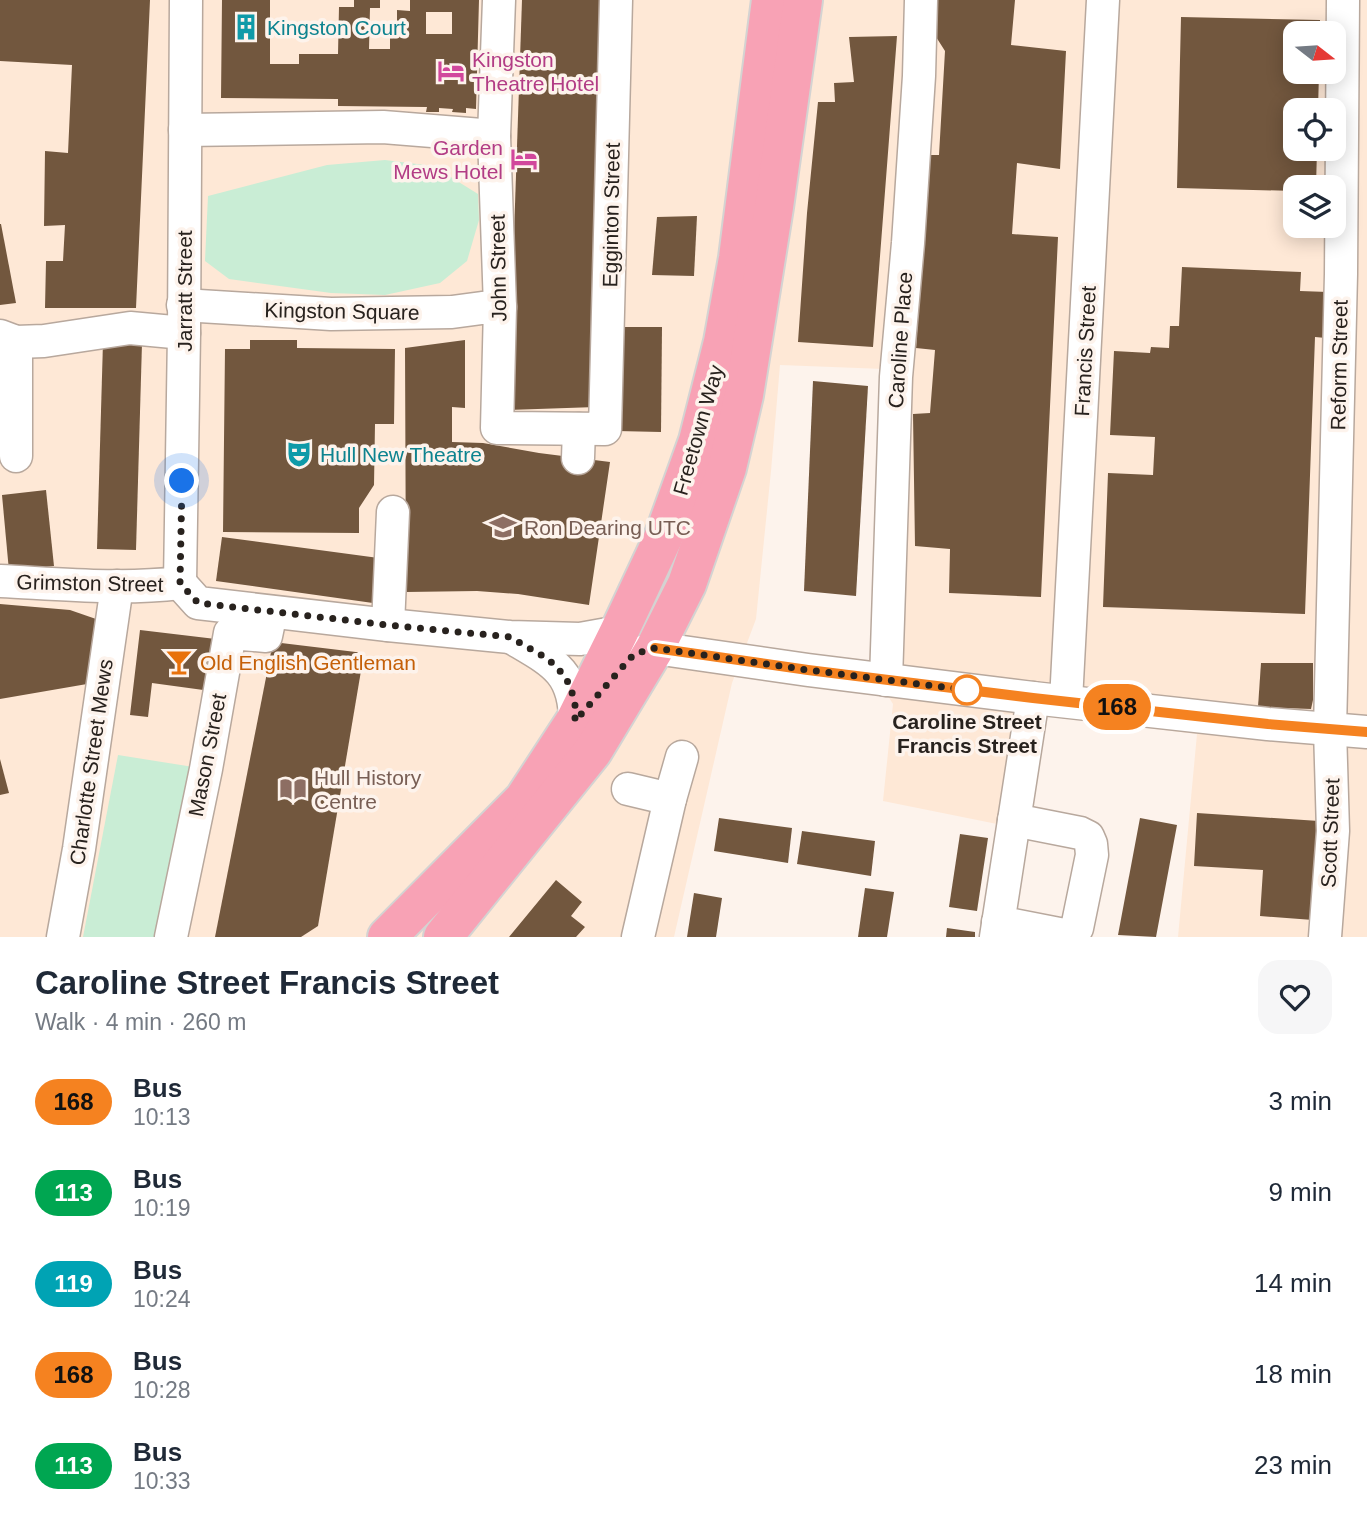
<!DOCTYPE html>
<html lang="en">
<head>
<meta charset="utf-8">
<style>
  body { margin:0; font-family:Arial,sans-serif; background:#f6f6f7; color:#1f2937; height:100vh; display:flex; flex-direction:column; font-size:26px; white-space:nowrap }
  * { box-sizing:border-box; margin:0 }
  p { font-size:23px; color:#747a83 }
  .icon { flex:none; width:38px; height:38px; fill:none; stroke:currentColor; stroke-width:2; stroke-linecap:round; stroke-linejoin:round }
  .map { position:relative; height:937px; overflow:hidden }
  .side { display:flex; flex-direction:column; background:#fff; flex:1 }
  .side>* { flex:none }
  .badge { padding:0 14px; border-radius:23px; font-size:24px; line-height:46px }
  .needle { width:46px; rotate:107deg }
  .fabs { position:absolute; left:1283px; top:21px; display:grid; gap:14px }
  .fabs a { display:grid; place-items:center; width:63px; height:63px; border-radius:14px; background:#fff; box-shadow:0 4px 18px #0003; font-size:35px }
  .you { position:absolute; width:35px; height:35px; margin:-18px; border:5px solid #fff; border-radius:50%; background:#1a73e8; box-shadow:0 0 0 10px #1a73e833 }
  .map>.badge { position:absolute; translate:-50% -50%; box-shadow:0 0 0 4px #fff }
  .round { display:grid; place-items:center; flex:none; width:74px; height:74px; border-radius:21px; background:#f6f6f7 }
  .head { display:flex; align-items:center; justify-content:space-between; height:119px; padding:0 35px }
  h1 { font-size:33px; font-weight:700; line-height:52px }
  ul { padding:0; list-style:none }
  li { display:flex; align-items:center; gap:21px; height:91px; padding:0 35px }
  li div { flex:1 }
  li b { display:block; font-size:26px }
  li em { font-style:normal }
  li .badge { min-width:77px; font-weight:700; text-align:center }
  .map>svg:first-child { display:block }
  .built { fill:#fee8d6; fill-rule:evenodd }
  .green { fill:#c9edd5 }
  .building { fill:#72573e; fill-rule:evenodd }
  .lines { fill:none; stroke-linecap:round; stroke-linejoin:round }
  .minor-casing { stroke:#b8a89d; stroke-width:35 }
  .highway-casing { stroke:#d4d3d2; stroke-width:42 }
  .minor { stroke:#fff; stroke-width:32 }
  .highway { stroke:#f8a2b5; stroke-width:38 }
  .line-casing { stroke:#fff; stroke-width:16 }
  .line { stroke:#f58220; stroke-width:10 }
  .walk { stroke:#28221e; stroke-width:7; stroke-dasharray:0 12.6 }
  .stop-dot { fill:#fff; stroke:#f58220; stroke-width:3.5 }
  .labels { text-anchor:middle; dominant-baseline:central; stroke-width:7; stroke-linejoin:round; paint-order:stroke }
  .culture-label { font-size:21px; fill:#0d838f; stroke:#fdf3ec; text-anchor:start }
  .hotel-label { font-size:21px; fill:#b23c85; stroke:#fdf3ec; text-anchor:start }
  .street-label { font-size:21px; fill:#28221e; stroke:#fdf3ec }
  .education-label { font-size:21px; fill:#785e54; stroke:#fdf3ec; text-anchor:start }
  .food-label { font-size:21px; fill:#c56008; stroke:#fdf3ec; text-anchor:start }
  .stop-label { font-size:21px; font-weight:bold; fill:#28221e; stroke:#fdf3ec }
</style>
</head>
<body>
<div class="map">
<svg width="1367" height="937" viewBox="0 0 1367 937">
  <rect width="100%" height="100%" fill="#fdf3ec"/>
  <path class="built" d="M 0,0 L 1367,0 L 1367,937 L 1178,937 L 1197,734 L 1017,712 L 997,824 L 883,801 L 893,704 L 869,666 L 884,369 L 780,365 L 771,471 L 756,619 L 732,683 L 674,937 L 0,937 ZM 1295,33 L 1334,33 L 1334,72 L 1295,72 ZM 1295,110 L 1334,110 L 1334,149 L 1295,149 ZM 1295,187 L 1334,187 L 1334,226 L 1295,226 Z"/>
  <g class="green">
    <path d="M 385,160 L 433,166 L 478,194 L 479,220 L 467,261 L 440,283 L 385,295 L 331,293 L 229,279 L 205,261 L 208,196 L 327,165 Z"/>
    <path d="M 118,755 L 206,769 L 171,937 L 83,937 Z"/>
  </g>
  <g class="building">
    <path d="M 0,0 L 150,0 L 136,308 L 45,308 L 46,261 L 63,261 L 65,225 L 44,226 L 45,151 L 68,153 L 72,65 L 0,61 Z"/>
    <path d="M 222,0 L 270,0 L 270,64 L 299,64 L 299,54 L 338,54 L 339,7 L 354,7 L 354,0 L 380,0 L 380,8 L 370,8 L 369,49 L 390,49 L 390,33 L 397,33 L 397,10 L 410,11 L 410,0 L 479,0 L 476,109 L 466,108 L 466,113 L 452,112 L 453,109 L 439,108 L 439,112 L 426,112 L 427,107 L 425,107 L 338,106 L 338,99 L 221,98 ZM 426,12 L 452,12 L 452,34 L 426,34 Z"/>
    <path d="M 522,0 L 605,0 L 596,407 L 508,410 Z"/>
    <path d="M 933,0 L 1015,0 L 1011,45 L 1066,51 L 1060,169 L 1017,163 L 1012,234 L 1058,237 L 1041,597 L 949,593 L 950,549 L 915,546 L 913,414 L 930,413 L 935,350 L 916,348 L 929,155 L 939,155 L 945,51 L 931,29 Z"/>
    <path d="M 1181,17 L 1320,20 L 1320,33 L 1295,33 L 1295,72 L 1319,72 L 1318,110 L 1295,110 L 1295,149 L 1317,149 L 1316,187 L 1295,187 L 1295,191 L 1177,188 Z"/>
    <path d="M 897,36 L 873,347 L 798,342 L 807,213 L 818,102 L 835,102 L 834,83 L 854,82 L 849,37 Z"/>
    <path d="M 697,216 L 694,276 L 652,275 L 657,217 Z"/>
    <path d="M 0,224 L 1,224 L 16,303 L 0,305 Z"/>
    <path d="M 1182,267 L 1301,272 L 1300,291 L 1328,292 L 1326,338 L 1315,337 L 1305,614 L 1103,607 L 1108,473 L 1153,475 L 1155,437 L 1110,435 L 1114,351 L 1150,353 L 1151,347 L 1169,348 L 1170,326 L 1179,326 Z"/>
    <path d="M 619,327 L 662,327 L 661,432 L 617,431 Z"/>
    <path d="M 250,340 L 297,340 L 297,348 L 395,349 L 394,424 L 375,424 L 374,485 L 359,508 L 359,533 L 223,532 L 225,349 L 250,349 Z"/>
    <path d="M 465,340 L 465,408 L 452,407 L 452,442 L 483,443 L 539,453 L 610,462 L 589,605 L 518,594 L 477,591 L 406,592 L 405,348 Z"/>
    <path d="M 103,342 L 142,343 L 136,550 L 97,549 Z"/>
    <path d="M 813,381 L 868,386 L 856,596 L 804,591 Z"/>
    <path d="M 46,490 L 54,566 L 9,571 L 2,495 Z"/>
    <path d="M 222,537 L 386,559 L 380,604 L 216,581 Z"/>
    <path d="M 0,604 L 70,610 L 96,619 L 87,684 L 0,699 Z"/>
    <path d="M 140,630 L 224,640 L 218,692 L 152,683 L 148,717 L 130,715 Z"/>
    <path d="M 273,642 L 364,653 L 318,926 L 301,937 L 215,937 Z"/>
    <path d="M 1261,663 L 1313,663 L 1313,700 L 1311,709 L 1258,707 Z"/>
    <path d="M 0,759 L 9,793 L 0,795 Z"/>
    <path d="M 1197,813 L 1319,821 L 1313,920 L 1260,916 L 1263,870 L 1194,866 Z"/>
    <path d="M 719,818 L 792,828 L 788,863 L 714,851 Z"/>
    <path d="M 1140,818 L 1177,825 L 1156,937 L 1118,935 Z"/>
    <path d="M 802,831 L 875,841 L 871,876 L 797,864 Z"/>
    <path d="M 960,834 L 988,838 L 977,911 L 949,907 Z"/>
    <path d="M 556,880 L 582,902 L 571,916 L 585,927 L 576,937 L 509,937 Z"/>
    <path d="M 865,888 L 894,892 L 887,937 L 858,937 Z"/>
    <path d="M 694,893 L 722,898 L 716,937 L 687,937 Z"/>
    <path d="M 947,928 L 975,932 L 975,937 L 946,937 Z"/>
  </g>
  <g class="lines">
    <g class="minor-casing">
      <g id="minor">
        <path d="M 499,0 L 494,136 L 500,307 L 497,428 L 605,429 L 616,0"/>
        <path d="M 185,130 L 383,127 L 494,136"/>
        <path d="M 183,305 L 331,314 L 452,312 L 482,308 L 500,307"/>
        <path d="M 0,336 L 16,342 L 44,341 L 130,328 L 184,333"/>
        <path d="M 16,456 L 16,342"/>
        <path d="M 578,458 L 579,429"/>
        <path d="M 0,581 C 60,584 120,590 180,583"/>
        <path d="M 180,583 L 184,333 L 186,0"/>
        <path d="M 180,583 L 198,603 L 388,625 L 510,637 L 580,639 L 619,632"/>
        <path d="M 388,625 L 393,512"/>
        <path d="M 514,639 C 553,662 575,672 575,721"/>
        <path d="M 633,655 L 655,648 L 808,670 L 1033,698 L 1268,724 L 1367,732"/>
        <path d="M 886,680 L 896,377 L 908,243 L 919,76 L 921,0"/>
        <path d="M 1066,701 L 1103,0"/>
        <path d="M 628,789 L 670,799"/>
        <path d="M 998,922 L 1064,935 L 1071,934 L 1077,928 L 1092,855 L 1091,844 L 1088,837 L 1080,833 L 1014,820"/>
        <path d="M 63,937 L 79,849 L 117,586"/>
        <path d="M 171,937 L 206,769 L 230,633 L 266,636 L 271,612"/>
        <path d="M 638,937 L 670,799 L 682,757"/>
        <path d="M 996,937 L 1033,698"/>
        <path d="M 1325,937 L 1333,831 L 1330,729 L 1341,274 L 1343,0"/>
      </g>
    </g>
    <g class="highway-casing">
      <g id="highway">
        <path d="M 387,937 L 524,799 L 575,721 L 619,632 L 663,538 L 698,441 L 723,342 L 738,258 L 771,0"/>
        <path d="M 443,937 L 593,751 L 655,648 L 687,584 L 727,468 L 744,395 L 774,207 L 803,0"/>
      </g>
    </g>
    <use href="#minor" class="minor"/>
    <use href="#highway" class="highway"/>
  </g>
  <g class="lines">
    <g class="line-casing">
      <path id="line" d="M 655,648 L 808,670 L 1033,698 L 1268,724 L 1367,732"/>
    </g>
    <use href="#line" class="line"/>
    <path class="walk" d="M 182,481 L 180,583 L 198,603 L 388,625 L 510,637 L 548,659 L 560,671 L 570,685 L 575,704 L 575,721 L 634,654 L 655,648 L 808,670 L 967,690"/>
  </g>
  <defs>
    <g id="building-bare" transform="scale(2.1)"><path d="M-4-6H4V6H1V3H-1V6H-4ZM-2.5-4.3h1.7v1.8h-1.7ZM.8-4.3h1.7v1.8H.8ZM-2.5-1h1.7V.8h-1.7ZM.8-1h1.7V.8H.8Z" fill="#0f9aa8" stroke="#fdf3ec" stroke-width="2.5" paint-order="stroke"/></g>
    <g id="hotel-bare" transform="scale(2.1)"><path d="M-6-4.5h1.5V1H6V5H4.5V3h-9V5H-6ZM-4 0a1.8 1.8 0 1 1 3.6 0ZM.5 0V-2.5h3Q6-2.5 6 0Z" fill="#d1479c" stroke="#fdf3ec" stroke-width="2.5" paint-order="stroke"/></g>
    <g id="theatre-bare" transform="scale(2.1)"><path d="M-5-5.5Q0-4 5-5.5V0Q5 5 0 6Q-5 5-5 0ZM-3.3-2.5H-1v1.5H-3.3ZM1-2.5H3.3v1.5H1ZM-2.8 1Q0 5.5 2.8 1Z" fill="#0f9aa8" stroke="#fdf3ec" stroke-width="2.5" paint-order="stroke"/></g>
    <g id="school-bare" transform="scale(2.1)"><path d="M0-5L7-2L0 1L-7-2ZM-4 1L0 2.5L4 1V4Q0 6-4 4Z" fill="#8d6e63" stroke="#fdf3ec" stroke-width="2.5" paint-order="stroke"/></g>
    <g id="bar-bare" transform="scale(2.1)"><path d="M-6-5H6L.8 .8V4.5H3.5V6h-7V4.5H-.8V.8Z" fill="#e8710a" stroke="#fdf3ec" stroke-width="2.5" paint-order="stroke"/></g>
    <g id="library-bare" transform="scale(2.1)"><path d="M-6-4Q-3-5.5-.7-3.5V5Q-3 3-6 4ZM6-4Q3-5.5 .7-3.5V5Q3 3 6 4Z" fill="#8d6e63" stroke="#fdf3ec" stroke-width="2.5" paint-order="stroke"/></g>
  </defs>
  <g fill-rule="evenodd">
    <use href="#building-bare" x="246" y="27"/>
    <use href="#hotel-bare" x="451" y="71"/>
    <use href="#hotel-bare" x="524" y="159"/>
    <use href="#theatre-bare" x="299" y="454"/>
    <use href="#school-bare" x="503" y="527"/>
    <use href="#bar-bare" x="179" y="662"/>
    <use href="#library-bare" x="293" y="789"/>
  </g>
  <circle class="stop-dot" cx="967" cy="690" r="14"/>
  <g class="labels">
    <g class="culture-label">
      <text x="267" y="27">Kingston Court</text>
      <text x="320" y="454">Hull New Theatre</text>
    </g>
    <g class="hotel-label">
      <text x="472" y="59">Kingston<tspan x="472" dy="24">Theatre Hotel</tspan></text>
      <text x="503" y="147" text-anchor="end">Garden<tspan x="503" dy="24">Mews Hotel</tspan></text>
    </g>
    <g class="street-label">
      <text transform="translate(611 215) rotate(-89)">Egginton Street</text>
      <text transform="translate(498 268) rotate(-91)">John Street</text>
      <text transform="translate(184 291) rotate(-90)">Jarratt Street</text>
      <text transform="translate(342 311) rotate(1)">Kingston Square</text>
      <text transform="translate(900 340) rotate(-86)">Caroline Place</text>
      <text transform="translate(1085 351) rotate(-87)">Francis Street</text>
      <text transform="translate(1339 365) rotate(-89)">Reform Street</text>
      <text transform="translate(698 430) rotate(-74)">Freetown Way</text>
      <text transform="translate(90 583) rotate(1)">Grimston Street</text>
      <text transform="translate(207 755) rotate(-79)">Mason Street</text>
      <text transform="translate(91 762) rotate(-82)">Charlotte Street Mews</text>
      <text transform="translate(1330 833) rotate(-88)">Scott Street</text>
    </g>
    <g class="education-label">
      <text x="524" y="527">Ron Dearing UTC</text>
      <text x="314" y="777">Hull History<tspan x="314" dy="24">Centre</tspan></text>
    </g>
    <g class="food-label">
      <text x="200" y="662">Old English Gentleman</text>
    </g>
    <g class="stop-label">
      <text x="967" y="721">Caroline Street<tspan x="967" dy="24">Francis Street</tspan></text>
    </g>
  </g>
</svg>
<div class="fabs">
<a><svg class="needle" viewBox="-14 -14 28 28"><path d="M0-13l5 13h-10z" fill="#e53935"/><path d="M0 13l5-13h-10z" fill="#747a83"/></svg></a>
<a><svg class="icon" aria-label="locate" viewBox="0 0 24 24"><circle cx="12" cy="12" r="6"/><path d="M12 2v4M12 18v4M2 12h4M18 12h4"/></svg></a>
<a><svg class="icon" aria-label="layers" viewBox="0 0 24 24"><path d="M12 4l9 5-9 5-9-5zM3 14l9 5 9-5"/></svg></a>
</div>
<div class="you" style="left:182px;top:481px"></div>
<b class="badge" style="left:1117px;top:707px;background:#f58220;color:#111">168</b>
</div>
<section class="side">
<div class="head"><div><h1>Caroline Street Francis Street</h1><p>Walk · 4 min · 260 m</p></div><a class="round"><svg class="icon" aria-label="heart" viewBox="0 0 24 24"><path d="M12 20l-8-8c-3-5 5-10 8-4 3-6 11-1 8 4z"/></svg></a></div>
<ul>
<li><span class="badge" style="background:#f58220;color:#111">168</span><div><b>Bus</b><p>10:13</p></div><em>3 min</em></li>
<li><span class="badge" style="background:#00a651;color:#fff">113</span><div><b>Bus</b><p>10:19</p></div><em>9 min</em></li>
<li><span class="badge" style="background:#00a3b4;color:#fff">119</span><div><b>Bus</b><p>10:24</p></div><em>14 min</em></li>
<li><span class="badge" style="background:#f58220;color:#111">168</span><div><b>Bus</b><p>10:28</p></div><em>18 min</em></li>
<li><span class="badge" style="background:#00a651;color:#fff">113</span><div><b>Bus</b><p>10:33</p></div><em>23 min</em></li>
</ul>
</section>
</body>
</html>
